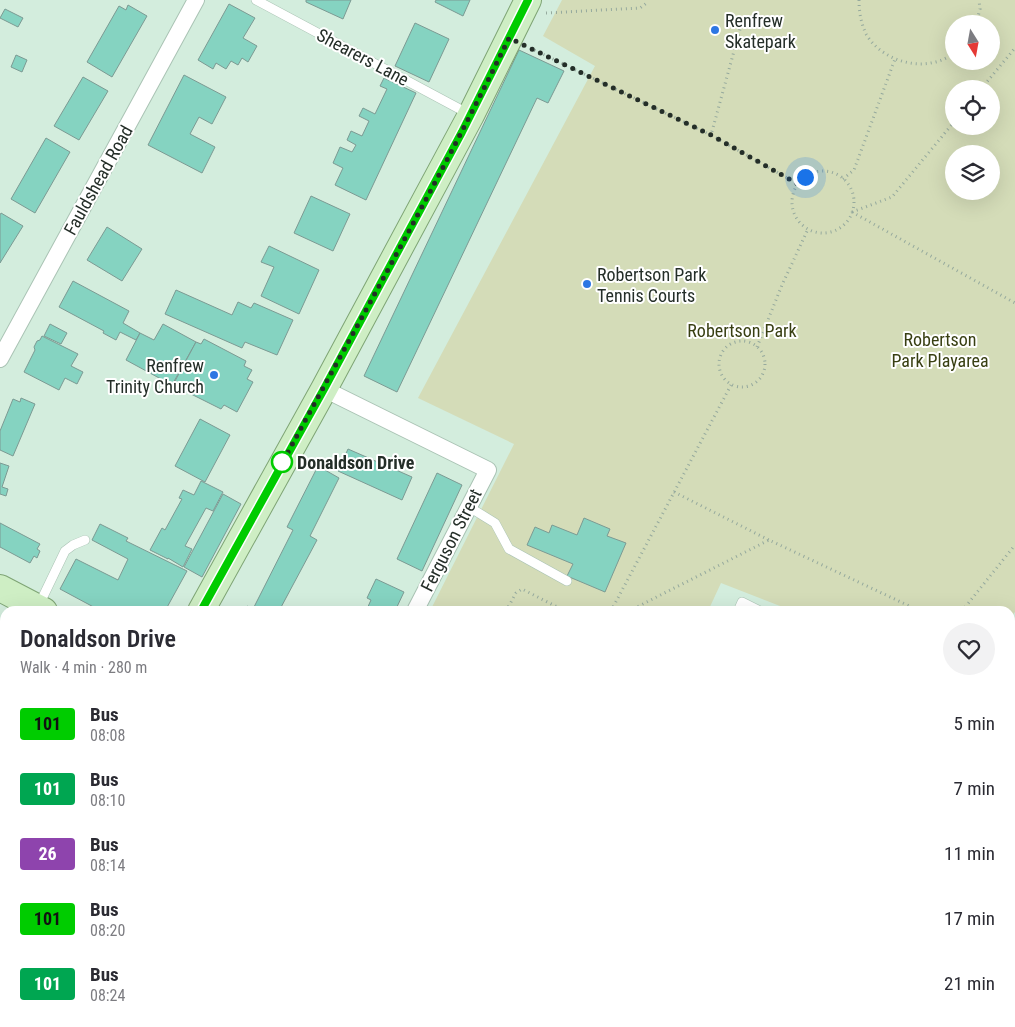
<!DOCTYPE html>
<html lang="en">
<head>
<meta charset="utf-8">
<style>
  body { margin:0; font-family:"Roboto Condensed",sans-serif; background:#f2f2f3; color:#2b2b33; height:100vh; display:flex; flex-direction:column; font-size:19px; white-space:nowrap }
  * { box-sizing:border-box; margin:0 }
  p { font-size:16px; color:#7c7c81 }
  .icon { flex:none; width:28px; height:28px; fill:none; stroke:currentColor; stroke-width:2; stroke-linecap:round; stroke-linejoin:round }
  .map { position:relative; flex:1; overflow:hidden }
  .details { position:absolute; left:0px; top:606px; width:1015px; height:421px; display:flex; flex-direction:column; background:#fff; border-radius:15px 15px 0 0; box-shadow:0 5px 20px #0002 }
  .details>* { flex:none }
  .badge { padding:0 10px; border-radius:4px; font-size:18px; line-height:32px }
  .needle { width:32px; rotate:169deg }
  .buttons { position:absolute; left:945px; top:15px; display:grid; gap:10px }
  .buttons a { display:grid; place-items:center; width:55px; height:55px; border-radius:50%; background:#fff; box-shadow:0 5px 20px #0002; font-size:25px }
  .you { position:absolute; width:25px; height:25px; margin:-12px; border:4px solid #fff; border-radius:50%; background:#1a73e8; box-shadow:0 0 0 8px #1a73e833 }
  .map>.badge { position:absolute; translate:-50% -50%; box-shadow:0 0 0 2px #fff }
  .round { display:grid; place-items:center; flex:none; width:52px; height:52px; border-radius:26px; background:#f2f2f3 }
  .head { display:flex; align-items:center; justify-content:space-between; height:85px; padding:0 20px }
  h1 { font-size:24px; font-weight:600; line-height:38px }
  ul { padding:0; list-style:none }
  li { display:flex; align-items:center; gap:15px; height:65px; padding:0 20px }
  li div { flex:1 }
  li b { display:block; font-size:19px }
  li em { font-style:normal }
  li .badge { min-width:55px; font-weight:700; text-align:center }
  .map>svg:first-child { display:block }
  .green { fill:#d4dcb8; fill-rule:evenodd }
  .building { fill:#85d3c1; stroke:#7c9a93 }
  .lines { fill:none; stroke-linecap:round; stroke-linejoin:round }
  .service-casing { stroke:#aac3b4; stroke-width:10 }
  .minor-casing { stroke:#aac3b4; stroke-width:18 }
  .primary-casing { stroke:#7ea474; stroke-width:28 }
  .path { stroke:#95a99d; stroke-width:3; stroke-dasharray:1 4; stroke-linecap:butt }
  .service { stroke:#fff; stroke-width:9 }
  .minor { stroke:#fff; stroke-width:16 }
  .primary { stroke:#ceeec4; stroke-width:26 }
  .line-casing { stroke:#fff; stroke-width:11 }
  .line { stroke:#0c0; stroke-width:8 }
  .walk { stroke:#242e28; stroke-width:5; stroke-dasharray:0 9 }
  .poi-dot { fill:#2d77e3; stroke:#fff; stroke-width:2 }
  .stop-dot { fill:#fff; stroke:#0c0; stroke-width:2.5 }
  .labels { text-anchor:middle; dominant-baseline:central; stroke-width:4; stroke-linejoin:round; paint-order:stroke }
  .poi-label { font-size:18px; fill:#242e28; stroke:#fff; text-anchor:start }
  .street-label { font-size:18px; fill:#242e28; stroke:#fff }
  .park-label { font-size:18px; fill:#383f12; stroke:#fff }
  .stop-label { font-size:18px; font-weight:bold; fill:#242e28; stroke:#fff; text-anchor:start }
</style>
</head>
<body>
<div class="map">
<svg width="1015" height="1027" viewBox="0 0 1015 1027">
  <rect width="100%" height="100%" fill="#d3eddd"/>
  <path class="green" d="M 562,0 L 1015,0 L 1015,612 L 1010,618 L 1010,611 L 793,611 L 721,583 L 708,611 L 430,611 L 514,444 L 418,398 L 595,66 L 543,36 ZM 954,24 L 991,24 L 991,61 L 954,61 ZM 954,89 L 991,89 L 991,126 L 954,126 ZM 954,154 L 991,154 L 991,191 L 954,191 Z"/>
  <g class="building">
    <path d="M 306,0 L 351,0 L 343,19 L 306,2 Z"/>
    <path d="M 436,0 L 470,0 L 463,16 L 435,2 Z"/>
    <path d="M 229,4 L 255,18 L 243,38 L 257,46 L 248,62 L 242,58 L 238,65 L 231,61 L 226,69 L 216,63 L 213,69 L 198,60 Z"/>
    <path d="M 128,5 L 147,16 L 112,77 L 87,62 L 119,6 L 126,10 Z"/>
    <path d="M 5,9 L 23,18 L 18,27 L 0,18 Z"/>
    <path d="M 415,23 L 449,39 L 429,82 L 395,66 Z"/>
    <path d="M 519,50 L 564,71 L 548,103 L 537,98 L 397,392 L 364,376 Z"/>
    <path d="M 16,55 L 27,60 L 22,72 L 11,67 Z"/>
    <path d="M 184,75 L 226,97 L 212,124 L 199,117 L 190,134 L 215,147 L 202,173 L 148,145 Z"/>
    <path d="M 83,77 L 108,91 L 79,140 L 54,126 Z"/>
    <path d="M 384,78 L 416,93 L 366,200 L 335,185 L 343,168 L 333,163 L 340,147 L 352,152 L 356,145 L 347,140 L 351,131 L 362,136 L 369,121 L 359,116 L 363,108 L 375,114 L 387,89 L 380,86 Z"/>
    <path d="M 46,138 L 70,152 L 35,213 L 11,199 Z"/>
    <path d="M 311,196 L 350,214 L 333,251 L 294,233 Z"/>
    <path d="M 1,213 L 23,226 L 0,263 L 0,215 Z"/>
    <path d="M 107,227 L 142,249 L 122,281 L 87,260 Z"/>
    <path d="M 269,246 L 319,270 L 299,314 L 261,296 L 274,267 L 261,262 Z"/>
    <path d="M 73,281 L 129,311 L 123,323 L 140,333 L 136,340 L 120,332 L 116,340 L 103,333 L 104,331 L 59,307 Z"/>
    <path d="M 176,290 L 232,315 L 238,302 L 251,308 L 254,303 L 293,320 L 277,355 L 245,342 L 242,348 L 165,314 Z"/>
    <path d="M 50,324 L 67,333 L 61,344 L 44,336 Z"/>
    <path d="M 163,324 L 196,342 L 172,385 L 126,360 L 140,333 L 154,340 Z"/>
    <path d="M 42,336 L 78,354 L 71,366 L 83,372 L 77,384 L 65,378 L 59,390 L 24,372 L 35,350 L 34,347 L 37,341 L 40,340 Z"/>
    <path d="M 204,339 L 246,361 L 244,366 L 252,370 L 247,379 L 253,382 L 237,412 L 224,405 L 221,409 L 181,389 L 182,385 L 175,381 L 196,342 L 201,344 Z"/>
    <path d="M 21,398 L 35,404 L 13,456 L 0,450 L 0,431 L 13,399 L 20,402 Z"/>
    <path d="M 200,419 L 230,435 L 205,482 L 175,466 Z"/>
    <path d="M 348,449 L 412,477 L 402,500 L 338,471 Z"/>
    <path d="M 0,463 L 9,466 L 2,487 L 8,489 L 6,496 L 0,494 Z"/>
    <path d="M 318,466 L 339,478 L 310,536 L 317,540 L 279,611 L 244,611 L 247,606 L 253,609 L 293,530 L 287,527 Z"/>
    <path d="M 437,473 L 462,485 L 422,571 L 397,559 Z"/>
    <path d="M 201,481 L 223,492 L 213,511 L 206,508 L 185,546 L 192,549 L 183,567 L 168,558 L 168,559 L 150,550 L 162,528 L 165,530 L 182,499 L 179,498 L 183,490 L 194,495 Z"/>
    <path d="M 223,494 L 241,504 L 202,577 L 184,567 Z"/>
    <path d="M 584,518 L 610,529 L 607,536 L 626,543 L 605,592 L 567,576 L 573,564 L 527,545 L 535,527 L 549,533 L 552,525 L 577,535 Z"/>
    <path d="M 0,523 L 40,544 L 37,549 L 40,551 L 37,558 L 34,556 L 30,563 L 0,547 Z"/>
    <path d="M 100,524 L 128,538 L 126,541 L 187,571 L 165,611 L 101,611 L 60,589 L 76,559 L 118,580 L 128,559 L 92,540 Z"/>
    <path d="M 376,579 L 404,592 L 395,611 L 366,611 L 371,600 L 367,598 Z"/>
    <path d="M 1015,638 L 1015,656 L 1010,653 L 1010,646 Z"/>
    <path d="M 5,649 L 5,744 L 0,741 L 0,658 Z"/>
    <path d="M 1010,791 L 1015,794 L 1015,858 L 1010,854 L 1010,821 L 1012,817 L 1010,815 Z"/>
    <path d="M 5,793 L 5,854 L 0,851 L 0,801 Z"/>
    <path d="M 1010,904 L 1015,907 L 1015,939 L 1010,936 Z"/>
    <path d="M 5,990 L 5,1011 L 0,1007 L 0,995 Z"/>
    <path d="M 0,1007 L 5,1011 L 5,1022 L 18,1022 L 19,1024 L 16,1027 L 0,1027 Z"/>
    <path d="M 1015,1010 L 1015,1027 L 1004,1027 L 1007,1022 L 1010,1022 L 1010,1018 Z"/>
    <path d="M 36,1022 L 69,1022 L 65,1027 L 41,1027 Z"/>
    <path d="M 69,1022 L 92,1022 L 98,1027 L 65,1027 Z"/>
    <path d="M 379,1022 L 429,1022 L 427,1027 L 376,1027 Z"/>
    <path d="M 478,1022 L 513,1022 L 511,1027 L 475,1027 Z"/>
    <path d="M 674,1022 L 701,1022 L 710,1027 L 671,1027 Z"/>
    <path d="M 858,1022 L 898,1022 L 895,1027 L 866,1027 Z"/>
    <path d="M 951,1022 L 976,1022 L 973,1027 L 958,1027 Z"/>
  </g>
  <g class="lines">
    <g class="service-casing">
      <g id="service">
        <path d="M 256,0 L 469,114"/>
        <path d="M 469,507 L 495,523 L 509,549 L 567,581"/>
        <path d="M 39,605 L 65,551 L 73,545 L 85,540"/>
        <path d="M 738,611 L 742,602 L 760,611"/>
        <path d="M 0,887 L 5,892"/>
        <path d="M 171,1027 L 174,1022"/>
        <path d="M 231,1027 L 235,1022"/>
        <path d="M 640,1027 L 643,1022"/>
      </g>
    </g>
    <g class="minor-casing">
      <g id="minor">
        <path d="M 0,359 L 196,0"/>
        <path d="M 324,389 L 488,470 L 415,611"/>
        <path d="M 116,1022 L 121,1027"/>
        <path d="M 451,1027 L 453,1022"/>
      </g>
    </g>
    <g class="primary-casing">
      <g id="primary">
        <path d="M 0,588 L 44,611"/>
        <path d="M 201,611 L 324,389 L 471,115 L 528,0"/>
        <path d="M 0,937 L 5,931"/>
        <path d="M 764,1022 L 773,1027"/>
      </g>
    </g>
    <g class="path">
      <path d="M 859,0 C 859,12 861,23 866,34 C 883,63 927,74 954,53"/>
      <path d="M 546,13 L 640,8 L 648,2"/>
      <path d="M 736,18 L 742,22 L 711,135 L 798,184"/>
      <path d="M 976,24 L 980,9 L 979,0"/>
      <path d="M 530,48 L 711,135"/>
      <path d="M 981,89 L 1015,48"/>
      <circle cx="823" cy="202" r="31"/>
      <path d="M 843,179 L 854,170 L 895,59"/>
      <path d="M 852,212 L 1015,303"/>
      <path d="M 852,212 L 892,197 L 954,122"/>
      <circle cx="742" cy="364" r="23"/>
      <path d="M 757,347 L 782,285 L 808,229"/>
      <path d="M 674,492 L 769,540"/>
      <path d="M 506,611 L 516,593 L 522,589 L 565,611"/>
      <path d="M 611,611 L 731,385"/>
      <path d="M 629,611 L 769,540 L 920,611"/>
      <path d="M 962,611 L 1015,545"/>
      <path d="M 1010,629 L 1015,623"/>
    </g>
    <use href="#service" class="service"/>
    <use href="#minor" class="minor"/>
    <use href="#primary" class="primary"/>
  </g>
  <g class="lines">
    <g class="line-casing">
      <path id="line" d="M 201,611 L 324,389 L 462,132 L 528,0"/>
    </g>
    <use href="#line" class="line"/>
    <path class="walk" d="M 282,462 L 281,465 C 358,323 438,183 509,38 L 711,135 L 798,184 L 805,177"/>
  </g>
  <g class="poi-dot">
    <circle cx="715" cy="30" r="5"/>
    <circle cx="587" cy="284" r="5"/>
    <circle cx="214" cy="375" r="5"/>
  </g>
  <circle class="stop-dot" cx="282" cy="462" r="10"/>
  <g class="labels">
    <g class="poi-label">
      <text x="725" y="20">Renfrew<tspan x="725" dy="21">Skatepark</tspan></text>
      <text x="597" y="274">Robertson Park<tspan x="597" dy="21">Tennis Courts</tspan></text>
      <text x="204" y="365" text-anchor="end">Renfrew<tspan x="204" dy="21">Trinity Church</tspan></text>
    </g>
    <g class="street-label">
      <text transform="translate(363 57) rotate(28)">Shearers Lane</text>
      <text transform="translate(98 180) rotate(-61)">Fauldshead Road</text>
      <text transform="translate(451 540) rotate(-63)">Ferguson Street</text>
    </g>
    <g class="park-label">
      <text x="742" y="330">Robertson Park</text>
      <text x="940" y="339">Robertson<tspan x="940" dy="21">Park Playarea</tspan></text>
    </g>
    <g class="stop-label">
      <text x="297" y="462">Donaldson Drive</text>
    </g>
  </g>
</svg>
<div class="buttons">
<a><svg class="needle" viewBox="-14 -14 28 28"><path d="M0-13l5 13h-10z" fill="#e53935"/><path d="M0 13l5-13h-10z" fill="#7c7c81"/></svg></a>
<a><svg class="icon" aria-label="locate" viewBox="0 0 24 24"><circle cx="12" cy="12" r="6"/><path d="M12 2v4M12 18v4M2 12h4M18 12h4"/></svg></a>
<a><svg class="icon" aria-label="layers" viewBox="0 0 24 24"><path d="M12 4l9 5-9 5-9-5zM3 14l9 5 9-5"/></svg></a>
</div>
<div class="you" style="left:805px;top:177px"></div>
<section class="details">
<div class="head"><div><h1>Donaldson Drive</h1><p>Walk · 4 min · 280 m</p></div><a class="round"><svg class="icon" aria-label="heart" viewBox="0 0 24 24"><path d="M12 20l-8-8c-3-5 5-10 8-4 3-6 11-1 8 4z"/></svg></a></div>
<ul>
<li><span class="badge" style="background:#0c0;color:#111">101</span><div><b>Bus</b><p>08:08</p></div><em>5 min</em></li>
<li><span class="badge" style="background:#00a651;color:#fff">101</span><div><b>Bus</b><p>08:10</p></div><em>7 min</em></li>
<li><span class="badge" style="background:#8e44ad;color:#fff">26</span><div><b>Bus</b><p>08:14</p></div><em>11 min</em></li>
<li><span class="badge" style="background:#0c0;color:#111">101</span><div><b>Bus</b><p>08:20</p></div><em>17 min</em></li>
<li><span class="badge" style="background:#00a651;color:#fff">101</span><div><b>Bus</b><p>08:24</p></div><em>21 min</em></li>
</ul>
</section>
</div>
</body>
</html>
